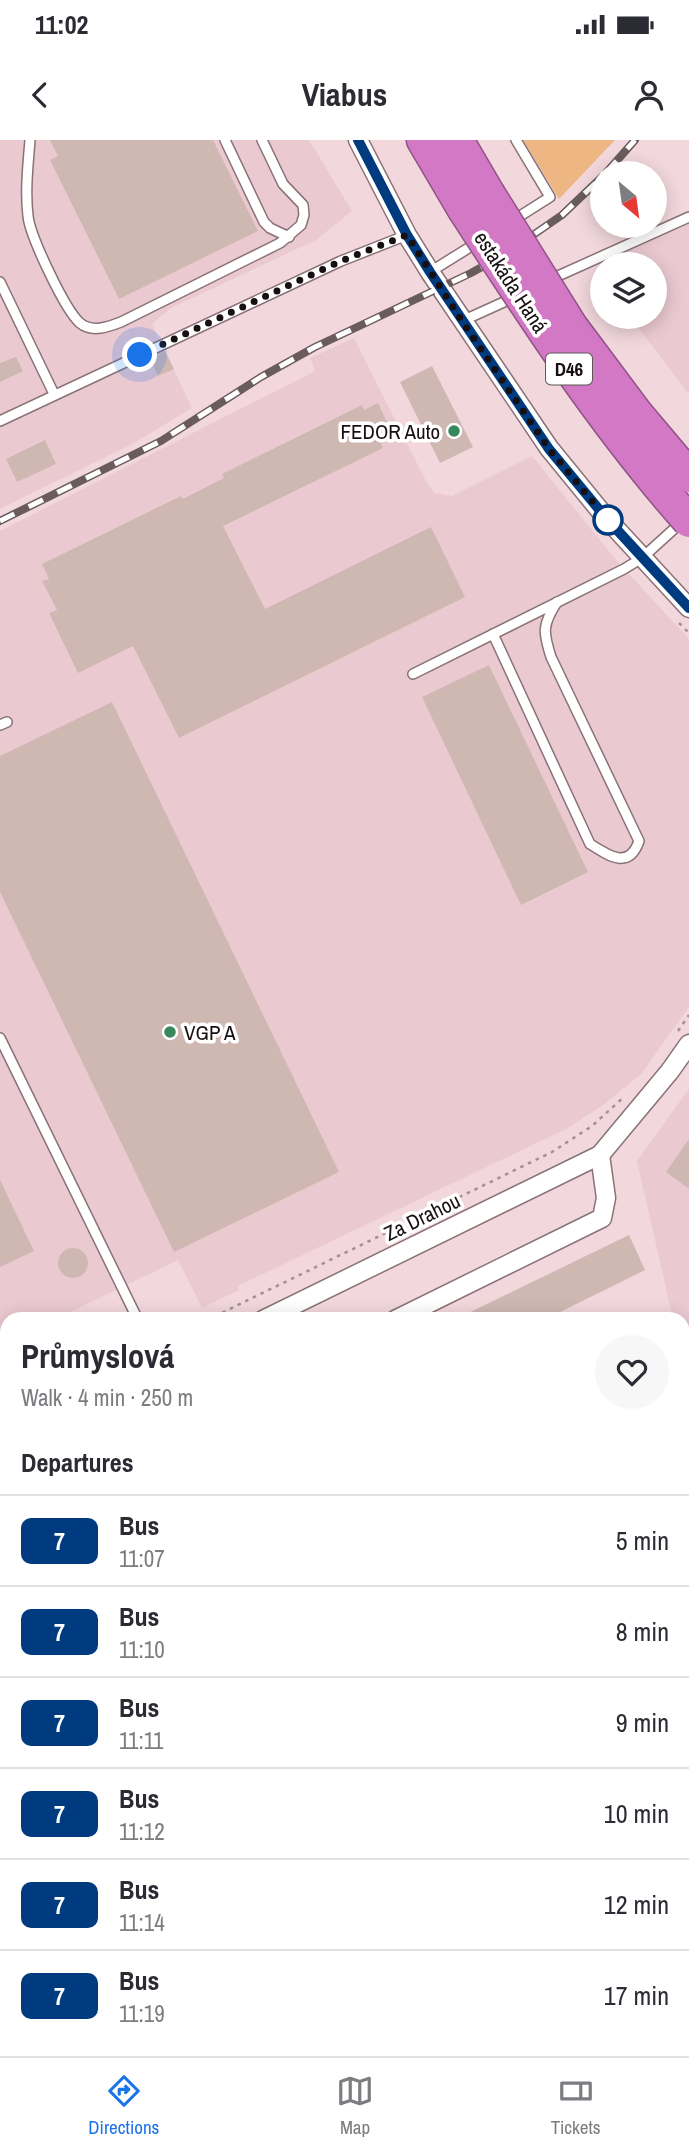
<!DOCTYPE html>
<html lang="en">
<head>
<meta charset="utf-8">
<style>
  body { margin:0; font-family:"Archivo Narrow",sans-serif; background:#f7f7f7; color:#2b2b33; height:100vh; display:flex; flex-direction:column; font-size:26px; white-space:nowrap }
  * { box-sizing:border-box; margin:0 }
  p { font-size:23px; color:#7c7c81 }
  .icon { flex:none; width:38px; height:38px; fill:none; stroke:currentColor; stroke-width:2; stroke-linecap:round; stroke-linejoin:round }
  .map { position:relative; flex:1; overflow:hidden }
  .details { position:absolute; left:0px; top:1172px; width:690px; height:744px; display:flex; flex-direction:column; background:#fff; border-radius:21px 21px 0 0; box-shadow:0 4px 18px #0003 }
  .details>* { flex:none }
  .badge { padding:0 14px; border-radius:10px; font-size:24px; line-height:46px }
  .needle { width:46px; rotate:151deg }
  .tools { position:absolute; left:590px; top:21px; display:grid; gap:14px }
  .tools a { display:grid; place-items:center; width:77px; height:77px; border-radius:50%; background:#fff; box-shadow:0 4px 18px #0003; font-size:35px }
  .you { position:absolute; width:35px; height:35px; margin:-18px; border:5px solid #fff; border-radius:50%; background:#1a73e8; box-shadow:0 0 0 10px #1a73e833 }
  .map>.badge { position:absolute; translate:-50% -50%; box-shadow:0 0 0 4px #fff }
  h2 { padding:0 21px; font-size:26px; line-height:63px }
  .round { display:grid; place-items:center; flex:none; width:74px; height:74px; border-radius:37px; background:#f7f7f7 }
  .head { display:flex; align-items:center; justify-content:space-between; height:119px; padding:0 21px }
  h1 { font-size:33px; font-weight:700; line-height:52px }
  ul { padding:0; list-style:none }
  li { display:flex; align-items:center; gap:21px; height:91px; padding:0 21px; border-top:2px solid #e1e1e2 }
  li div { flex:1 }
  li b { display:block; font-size:26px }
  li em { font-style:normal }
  li .badge { min-width:77px; font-weight:700; text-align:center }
  .status { display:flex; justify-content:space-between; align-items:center; height:49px; padding:0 35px; background:#fff; direction:ltr }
  .status svg { height:19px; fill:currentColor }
  header { display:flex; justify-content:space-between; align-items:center; height:91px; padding:0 21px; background:#fff; font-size:32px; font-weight:700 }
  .menu { display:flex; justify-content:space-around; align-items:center; height:98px; border-top:2px solid #e1e1e2; background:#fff; font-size:19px; color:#7c7c81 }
  .menu a { display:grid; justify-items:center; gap:4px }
  .menu .current { color:#1a73e8 }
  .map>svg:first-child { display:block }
  .built { fill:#ebc9d1 }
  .green { fill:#edb683 }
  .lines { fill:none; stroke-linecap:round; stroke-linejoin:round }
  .river { stroke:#b699e3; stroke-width:30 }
  .building { fill:#d0b8b2 }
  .service-casing { stroke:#897277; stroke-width:12 }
  .minor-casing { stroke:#897277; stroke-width:21 }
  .tertiary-casing { stroke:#897277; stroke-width:24 }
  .motorway-casing { stroke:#915386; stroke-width:35 }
  .path { stroke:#a49094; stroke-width:2.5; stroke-dasharray:3.5 5; stroke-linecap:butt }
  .service { stroke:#fff; stroke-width:9 }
  .minor { stroke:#fff; stroke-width:18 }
  .tertiary { stroke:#fff; stroke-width:21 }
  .motorway { stroke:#d278c5; stroke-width:32 }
  .rail-casing { stroke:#6a5b5e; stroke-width:8 }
  .rail { stroke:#fff; stroke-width:5; stroke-dasharray:16; stroke-linecap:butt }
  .motorway-bridge-casing { stroke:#915386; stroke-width:35; stroke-linecap:butt }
  .motorway-bridge { stroke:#d278c5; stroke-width:32 }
  .line-casing { stroke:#fff; stroke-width:16 }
  .line { stroke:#003b80; stroke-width:10 }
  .walk { stroke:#170f11; stroke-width:7; stroke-dasharray:0 12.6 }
  .poi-dot { fill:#37895b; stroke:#fff; stroke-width:2.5 }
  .stop-dot { fill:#fff; stroke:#003b80; stroke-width:3.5 }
  .labels { text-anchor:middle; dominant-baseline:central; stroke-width:7; stroke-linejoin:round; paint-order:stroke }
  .shield { fill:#fff; stroke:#5d5758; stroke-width:2 }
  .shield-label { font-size:19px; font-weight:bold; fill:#170f11 }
  .street-label { font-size:21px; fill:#170f11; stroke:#fff }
  .poi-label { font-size:21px; fill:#170f11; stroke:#fff; text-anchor:end }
</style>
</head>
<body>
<div class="status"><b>11:02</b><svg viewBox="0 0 49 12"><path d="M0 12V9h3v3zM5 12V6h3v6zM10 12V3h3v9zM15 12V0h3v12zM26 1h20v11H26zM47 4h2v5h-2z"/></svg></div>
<header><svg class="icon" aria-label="back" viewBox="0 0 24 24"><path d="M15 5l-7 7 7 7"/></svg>Viabus<svg class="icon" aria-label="person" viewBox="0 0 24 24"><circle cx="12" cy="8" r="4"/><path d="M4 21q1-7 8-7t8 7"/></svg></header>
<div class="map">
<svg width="689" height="1916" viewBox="0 0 689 1916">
  <rect width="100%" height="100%" fill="#f2d8dd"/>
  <g class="built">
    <path d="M 0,0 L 309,0 L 352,71 L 316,100 L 171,168 L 152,184 L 192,268 L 134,303 L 0,369 Z"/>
    <path d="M 689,81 L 689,254 L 630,177 L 654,177 L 654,124 L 603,124 Z"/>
    <path d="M 354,198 L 428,345 L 435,353 L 452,356 L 532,316 L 617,421 L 689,499 L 689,867 L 642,933 L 606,963 L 568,988 L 238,1146 L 239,1150 L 202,1168 L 178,1120 L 56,1179 L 7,1180 L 7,1262 L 0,1265 L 0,391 L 315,231 L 310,218 Z"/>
    <path d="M 689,949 L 689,1250 L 683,1221 L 682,1180 L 673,1179 L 637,1021 Z"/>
  </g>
  <path class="green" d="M 523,0 L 615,0 L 559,59 Z"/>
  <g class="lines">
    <g class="river">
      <path d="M 682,1379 L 689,1380"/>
      <path d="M 0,1418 L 7,1416"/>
    </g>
  </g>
  <g class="building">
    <path d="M 50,0 L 213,0 L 258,91 L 119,159 L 50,20 L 58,16 Z"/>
    <path d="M 165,211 L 174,229 L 158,236 L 150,219 Z"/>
    <path d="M 16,217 L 23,231 L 0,242 L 0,223 Z"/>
    <path d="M 432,226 L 473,307 L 440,323 L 400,242 Z"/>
    <path d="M 378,263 L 394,297 L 381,304 L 383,308 L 223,386 L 265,469 L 431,387 L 465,457 L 179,598 L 133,506 L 78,533 L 49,473 L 57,470 L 42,441 L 49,439 L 42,424 L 181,356 L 183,359 L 224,338 L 222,334 L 362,265 L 364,270 Z"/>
    <path d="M 45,300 L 56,324 L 17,342 L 6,319 Z"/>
    <path d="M 489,525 L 588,732 L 521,765 L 422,557 Z"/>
    <path d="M 112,562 L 339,1032 L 174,1112 L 0,752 L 0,616 Z"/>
    <path d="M 689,999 L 689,1049 L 666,1032 Z"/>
    <path d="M 0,1040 L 34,1111 L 0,1127 Z"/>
    <path d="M 629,1095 L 645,1130 L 544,1180 L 454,1180 Z"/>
    <circle cx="73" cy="1123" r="15"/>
  </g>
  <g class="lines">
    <g class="service-casing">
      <g id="service">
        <path d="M 30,0 C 28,25 25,51 28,76 C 30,96 65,170 80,183 C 92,193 108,187 121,182 L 280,103 L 301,85 L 304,75 L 303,65 L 283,44 L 262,0"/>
        <path d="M 225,0 L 264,82 L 270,88 L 289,97"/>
        <path d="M 516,0 L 550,57 L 520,76"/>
        <path d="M 430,132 L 470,107"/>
        <path d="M 558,136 L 689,77"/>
        <path d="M 0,142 L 54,254"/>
        <path d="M 462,181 L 504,162"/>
        <path d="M 0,281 L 341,121 L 407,95"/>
        <path d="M 493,494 L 590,704 C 609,716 629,730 639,701 L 551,517 C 543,492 542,485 557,462"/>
        <path d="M 413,534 L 624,429 L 642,418 L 675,388"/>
        <path d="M 0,585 L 7,582"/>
        <path d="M 0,898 L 138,1180"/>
      </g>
    </g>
    <g class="minor-casing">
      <g id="minor">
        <path d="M 358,0 L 407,95 L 430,132 L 549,308 L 607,379 L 689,468"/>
        <path d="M 263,1180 L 600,1015"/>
        <path d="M 395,1180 L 602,1078 L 606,1058 L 600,1015 L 670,931 L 689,904"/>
        <path d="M 0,1306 L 7,1302"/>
        <path d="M 0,1447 L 7,1444"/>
        <path d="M 682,1550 L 689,1553"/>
        <path d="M 0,1723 L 3,1720"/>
        <path d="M 282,1916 L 288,1909"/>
      </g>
    </g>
    <g class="tertiary-casing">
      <g id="tertiary">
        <path d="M 682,1734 L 689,1726"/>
        <path d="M 536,1916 L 541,1909"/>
      </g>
    </g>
    <g class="motorway-casing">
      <g id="motorway">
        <path d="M 423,0 L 463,68"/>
        <path d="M 457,0 L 488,53"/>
      </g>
    </g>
    <g class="path">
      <path d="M 679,483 L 689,493"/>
      <path d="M 678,891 L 689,875"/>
      <path d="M 207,1180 L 552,1012 L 592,986 L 625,956"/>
      <path d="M 0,1280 L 7,1276"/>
    </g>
    <use href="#service" class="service"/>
    <use href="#minor" class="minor"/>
    <use href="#tertiary" class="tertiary"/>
    <use href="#motorway" class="motorway"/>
    <g class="rail-casing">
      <g id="rail">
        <path d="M 606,33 L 635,0"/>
        <path d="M 0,381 L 161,301 L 261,237 L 315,207 L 471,133 L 507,113 L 562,75 L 602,37"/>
      </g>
    </g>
    <use href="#rail" class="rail"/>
    <g class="motorway-bridge-casing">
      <g id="motorway-bridge">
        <path d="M 488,53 L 571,186 L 636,273 L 689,336"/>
        <path d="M 463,68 C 533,176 603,284 689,381"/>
      </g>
    </g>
    <use href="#motorway-bridge" class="motorway-bridge"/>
  </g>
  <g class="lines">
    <g class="line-casing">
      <path id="line" d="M 358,0 L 407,95 L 430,132 L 549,309 L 607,379 L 689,468"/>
    </g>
    <use href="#line" class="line"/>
    <path class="walk" d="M 140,215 L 341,121 L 407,95 L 462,181 L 549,309 L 608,380"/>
  </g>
  <g class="poi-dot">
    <circle cx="454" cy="291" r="7"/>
    <circle cx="170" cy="892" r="7"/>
  </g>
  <circle class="stop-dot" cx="608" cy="380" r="14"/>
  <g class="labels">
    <rect class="shield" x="546" y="213.5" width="46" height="31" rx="5"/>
    <g class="shield-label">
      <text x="569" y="229">D46</text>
    </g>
    <g class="street-label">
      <text transform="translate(511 142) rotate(57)">estakáda Haná</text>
      <text transform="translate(422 1077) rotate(-26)">Za Drahou</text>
    </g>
    <g class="poi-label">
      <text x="440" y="291">FEDOR Auto</text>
      <text x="184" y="892" text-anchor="start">VGP A</text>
    </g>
  </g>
</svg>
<div class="tools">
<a><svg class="needle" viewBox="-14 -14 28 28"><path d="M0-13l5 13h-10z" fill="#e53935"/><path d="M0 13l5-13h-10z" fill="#7c7c81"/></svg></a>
<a><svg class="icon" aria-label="layers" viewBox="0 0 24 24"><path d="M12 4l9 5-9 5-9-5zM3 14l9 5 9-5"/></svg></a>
</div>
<div class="you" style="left:140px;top:215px"></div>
<section class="details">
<div class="head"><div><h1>Průmyslová</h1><p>Walk · 4 min · 250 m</p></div><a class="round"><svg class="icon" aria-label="heart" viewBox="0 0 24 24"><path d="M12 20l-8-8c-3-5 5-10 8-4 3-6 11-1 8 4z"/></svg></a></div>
<h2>Departures</h2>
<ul>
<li><span class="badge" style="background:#003b80;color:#fff">7</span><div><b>Bus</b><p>11:07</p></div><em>5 min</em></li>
<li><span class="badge" style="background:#003b80;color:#fff">7</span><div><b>Bus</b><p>11:10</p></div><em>8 min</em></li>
<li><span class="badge" style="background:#003b80;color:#fff">7</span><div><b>Bus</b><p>11:11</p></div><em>9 min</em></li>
<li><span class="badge" style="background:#003b80;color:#fff">7</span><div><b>Bus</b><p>11:12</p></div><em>10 min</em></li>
<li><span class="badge" style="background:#003b80;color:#fff">7</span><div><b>Bus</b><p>11:14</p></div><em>12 min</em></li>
<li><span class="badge" style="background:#003b80;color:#fff">7</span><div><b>Bus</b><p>11:19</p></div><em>17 min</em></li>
</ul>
</section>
</div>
<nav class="menu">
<a class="current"><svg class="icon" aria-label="directions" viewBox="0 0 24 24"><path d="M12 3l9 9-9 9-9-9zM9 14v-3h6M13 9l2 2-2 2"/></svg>Directions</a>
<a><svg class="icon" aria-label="map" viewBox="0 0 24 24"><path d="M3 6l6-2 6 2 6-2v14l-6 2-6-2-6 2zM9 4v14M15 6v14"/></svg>Map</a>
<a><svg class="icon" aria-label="tickets" viewBox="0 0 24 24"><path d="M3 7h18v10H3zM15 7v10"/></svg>Tickets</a>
</nav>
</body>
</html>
